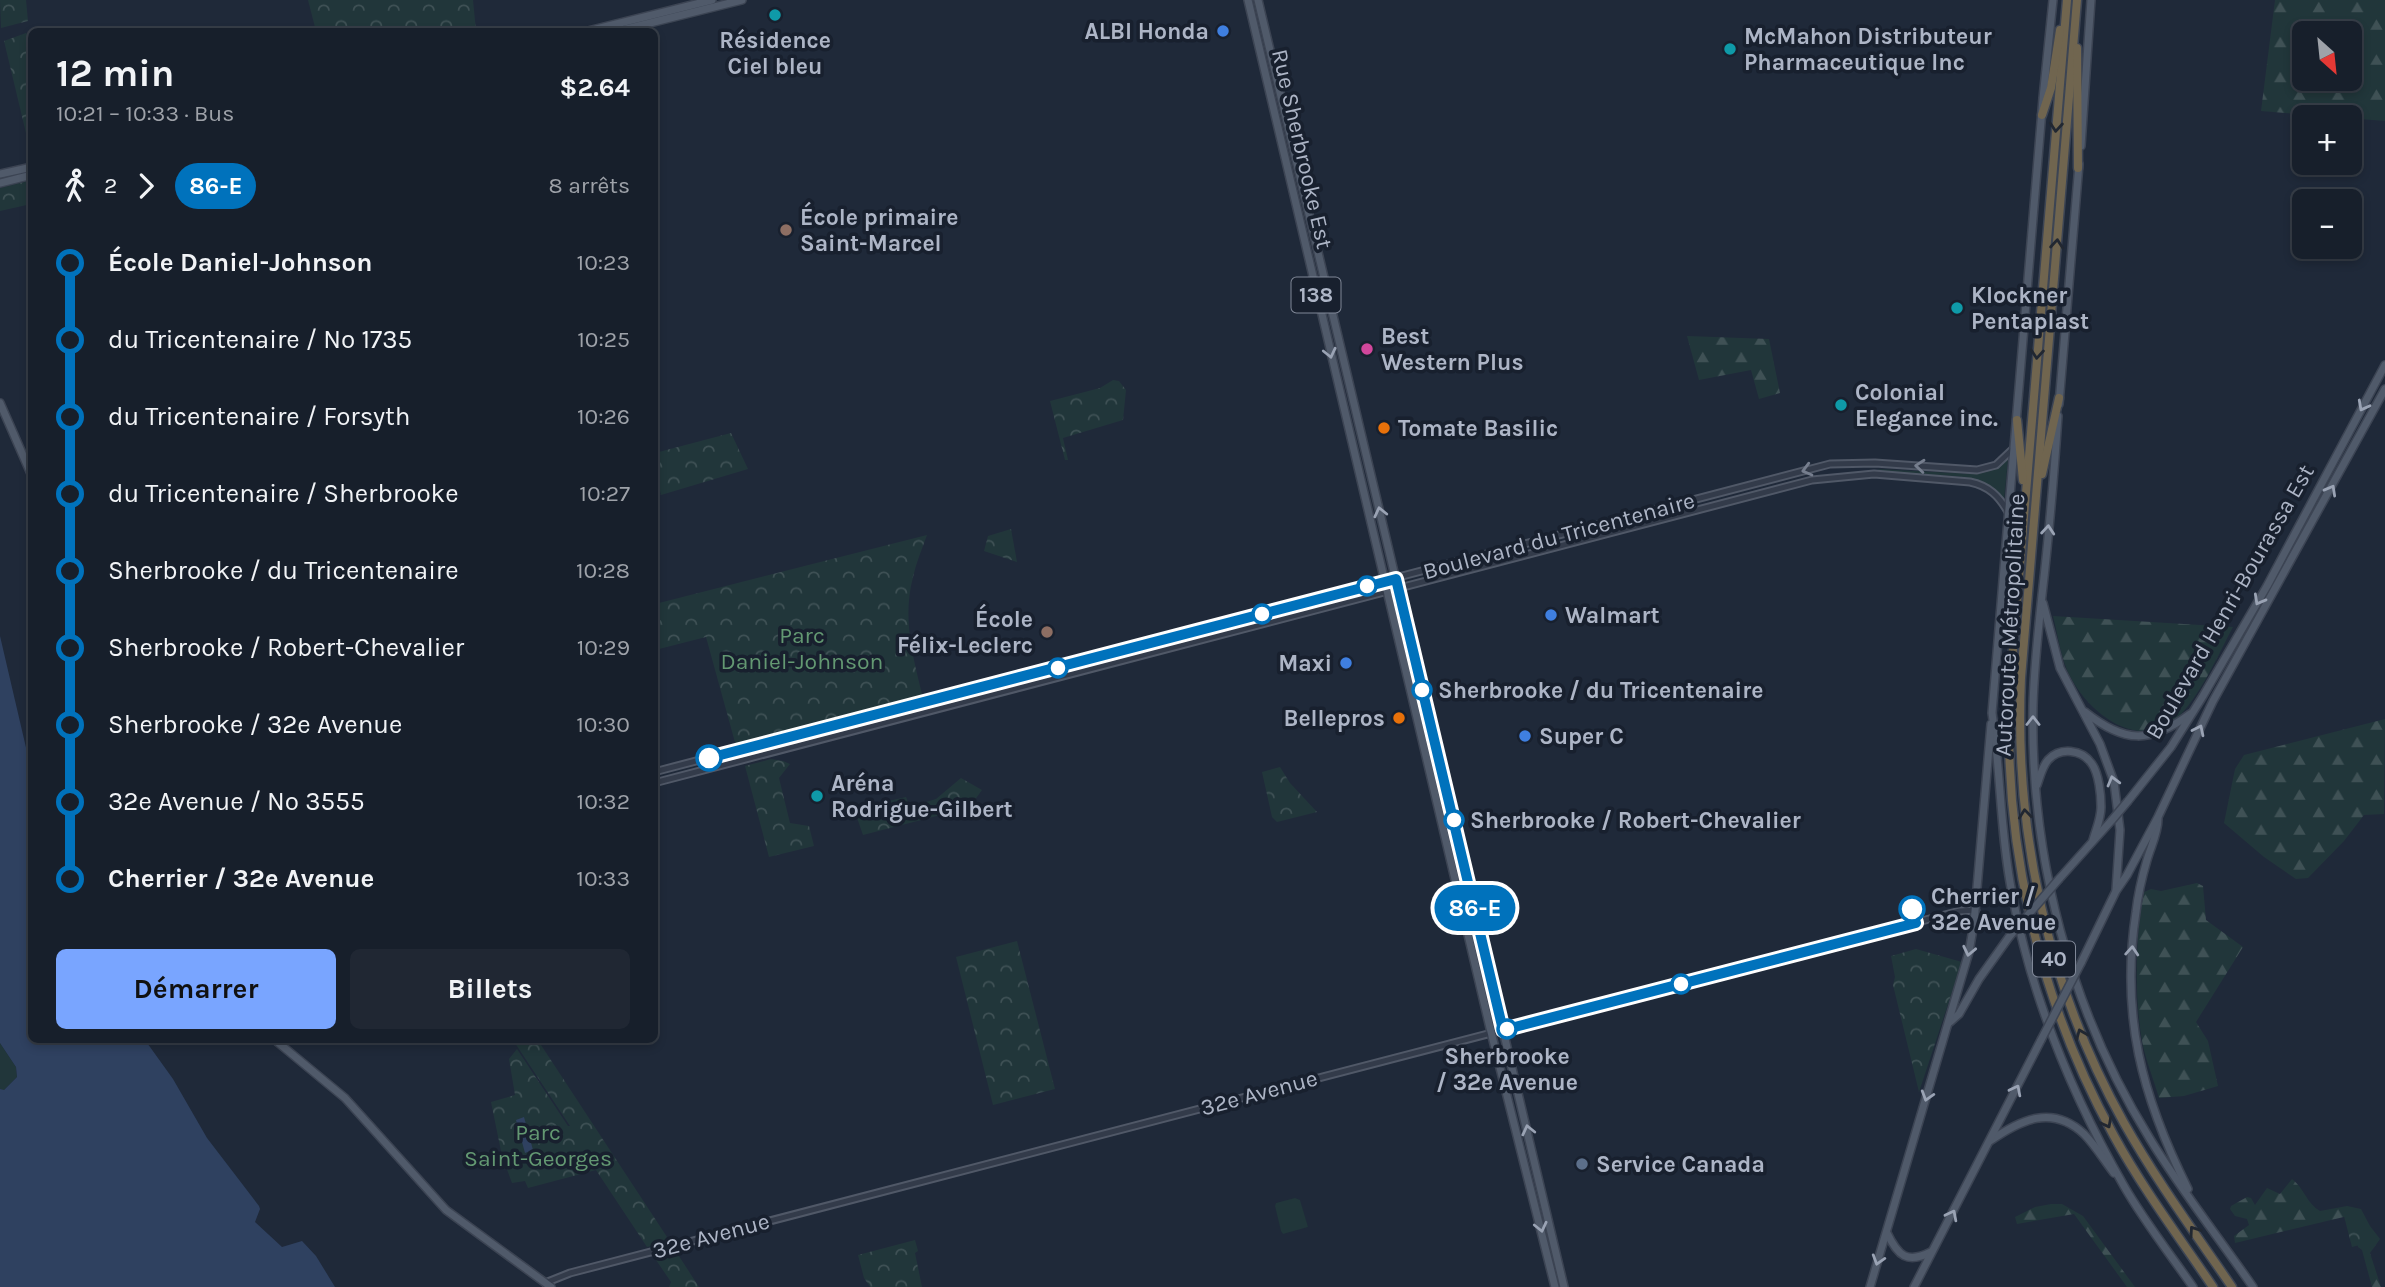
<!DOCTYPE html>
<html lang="fr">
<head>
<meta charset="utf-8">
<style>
  body { margin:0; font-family:Karla,sans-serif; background:#202733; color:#f1f3f6; height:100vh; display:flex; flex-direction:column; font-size:26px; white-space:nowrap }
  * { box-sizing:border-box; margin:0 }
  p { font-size:23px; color:#9ea2a9 }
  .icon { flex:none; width:38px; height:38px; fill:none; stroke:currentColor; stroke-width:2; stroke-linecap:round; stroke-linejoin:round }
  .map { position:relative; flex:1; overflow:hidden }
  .drawer { position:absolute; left:28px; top:28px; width:630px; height:1015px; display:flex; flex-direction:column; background:#171f2b; border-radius:10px; box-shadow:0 4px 10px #0003,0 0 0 2px #363d47 }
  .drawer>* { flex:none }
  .badge { padding:0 14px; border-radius:23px; font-size:24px; line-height:46px }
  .needle { width:46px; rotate:153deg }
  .controls { position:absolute; left:2292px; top:21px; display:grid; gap:14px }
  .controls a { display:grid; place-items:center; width:70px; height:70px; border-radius:10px; background:#171f2b; box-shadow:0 4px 10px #0003,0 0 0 2px #363d47; font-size:35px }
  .map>.badge { position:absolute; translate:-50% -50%; box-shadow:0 0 0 4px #fff }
  .legs { display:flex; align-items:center; gap:10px; height:77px; padding:0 28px; font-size:23px }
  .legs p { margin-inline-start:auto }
  .headline { display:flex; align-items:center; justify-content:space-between; height:119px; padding:0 28px }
  h1 { font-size:38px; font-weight:700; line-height:52px }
  .cta { display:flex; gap:14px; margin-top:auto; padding:14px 28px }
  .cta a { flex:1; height:80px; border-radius:10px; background:#79a5ff; color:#111; font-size:28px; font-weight:700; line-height:80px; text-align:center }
  .cta a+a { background:#202733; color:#f1f3f6 }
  ul { padding:0 28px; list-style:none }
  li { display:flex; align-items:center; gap:24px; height:77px; font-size:26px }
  li i { display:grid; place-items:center; width:10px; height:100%; margin:0 9px; background:currentColor }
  li i::after { content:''; width:18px; height:18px; margin:-9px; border:5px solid; border-radius:50%; background:#171f2b }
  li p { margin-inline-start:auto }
  li:first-child i { background:linear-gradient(#0000 50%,currentColor 0) }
  li:last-child i { background:linear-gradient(currentColor 50%,#0000 0) }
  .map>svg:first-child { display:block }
  .green { fill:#21363a }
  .forest { fill:url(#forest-firs); fill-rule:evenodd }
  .park { fill:url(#park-crowns) }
  .water { fill:#2f4160 }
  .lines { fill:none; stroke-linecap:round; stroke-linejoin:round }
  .minor-casing { stroke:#505867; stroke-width:9 }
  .major-casing { stroke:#3c4453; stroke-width:10 }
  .highway-casing { stroke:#3d4554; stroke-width:11 }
  .minor { stroke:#333b4a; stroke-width:5 }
  .major { stroke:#505a6a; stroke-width:7 }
  .highway { stroke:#70654f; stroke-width:8 }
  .major-bridge-casing { stroke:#3c4453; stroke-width:10; stroke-linecap:butt }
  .major-bridge { stroke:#505a6a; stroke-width:7 }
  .oneway { stroke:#212731 }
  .oneway2 { stroke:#9aa3b4 }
  .oneway3 { stroke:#767e8e }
  .line-1-casing { stroke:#fff; stroke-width:16 }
  .line-1 { stroke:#0072bc; stroke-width:10 }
  .culture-dot { fill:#0f9aa8; stroke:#18202e; stroke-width:2.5 }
  .shop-dot { fill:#3f7fe0; stroke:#18202e; stroke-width:2.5 }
  .education-dot { fill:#8d6e63; stroke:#18202e; stroke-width:2.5 }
  .hotel-dot { fill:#d1479c; stroke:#18202e; stroke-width:2.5 }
  .food-dot { fill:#e8710a; stroke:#18202e; stroke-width:2.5 }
  .stop-1-dot { fill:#fff; stroke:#0072bc; stroke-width:3.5 }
  .service-dot { fill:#5c6f8a; stroke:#18202e; stroke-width:2.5 }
  .labels { text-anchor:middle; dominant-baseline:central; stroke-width:7; stroke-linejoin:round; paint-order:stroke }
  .shield { fill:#18202e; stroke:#808898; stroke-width:2 }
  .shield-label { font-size:21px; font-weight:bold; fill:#adb5c6 }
  .poi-label { font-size:23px; font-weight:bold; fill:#adb5c6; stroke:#18202e; text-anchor:start }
  .street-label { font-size:23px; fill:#adb5c6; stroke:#18202e }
  .park-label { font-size:23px; fill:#639872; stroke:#18202e }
  .stop-label { font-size:23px; font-weight:bold; fill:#adb5c6; stroke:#18202e; text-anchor:start }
</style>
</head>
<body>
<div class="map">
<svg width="2385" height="1287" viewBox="0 0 2385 1287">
  <defs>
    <pattern id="forest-firs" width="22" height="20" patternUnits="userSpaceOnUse" patternTransform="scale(1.75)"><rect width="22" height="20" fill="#21363a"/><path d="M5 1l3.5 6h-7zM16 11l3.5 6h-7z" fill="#3f5155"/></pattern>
    <pattern id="park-crowns" width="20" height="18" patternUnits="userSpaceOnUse" patternTransform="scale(1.75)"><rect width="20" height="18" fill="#21363a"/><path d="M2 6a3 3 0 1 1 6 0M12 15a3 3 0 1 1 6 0" fill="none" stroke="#3f5155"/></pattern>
  </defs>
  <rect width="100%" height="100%" fill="#1f2939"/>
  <g class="green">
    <path d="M 2008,459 L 2004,500 C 1978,461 1913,484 1877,469 L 1974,474 L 1994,469 Z"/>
    <path d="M 0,1043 L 16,1067 L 17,1077 L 3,1091 L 0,1089 Z"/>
    <path d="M 1295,1198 L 1300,1200 L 1308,1227 L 1283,1234 L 1281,1231 L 1275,1206 L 1276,1203 Z"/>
  </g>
  <g class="forest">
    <path d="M 2275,0 L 2385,0 L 2385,121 L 2261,111 ZM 2305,33 L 2350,33 L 2350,79 L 2305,79 Z"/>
    <path d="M 1687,336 L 1769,339 L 1780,393 L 1759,399 L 1751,370 L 1699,380 Z"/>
    <path d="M 2053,616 L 2233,627 C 2219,653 2199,699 2176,719 C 2138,751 2090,714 2071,678 C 2061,661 2058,635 2053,616 Z"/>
    <path d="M 2385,719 L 2384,814 L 2364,815 L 2344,841 L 2308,878 L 2296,879 L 2264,857 L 2224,823 L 2235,769 L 2244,755 Z"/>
    <path d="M 2197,883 L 2203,886 L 2206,920 L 2243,947 L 2196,1022 L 2208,1041 L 2218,1086 L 2184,1096 L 2159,1098 C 2154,1081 2147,1063 2143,1046 C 2134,1000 2135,939 2144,892 L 2151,889 L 2161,891 Z"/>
    <path d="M 2292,1179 C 2304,1188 2307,1204 2320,1211 L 2347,1206 L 2361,1209 L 2370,1226 L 2380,1239 L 2370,1253 L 2381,1287 L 2372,1287 L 2362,1250 L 2358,1247 L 2352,1215 L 2235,1243 L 2234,1236 L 2249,1225 L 2247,1219 L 2235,1216 L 2230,1209 L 2231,1206 L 2247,1197 L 2251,1198 L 2255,1205 L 2267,1188 L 2280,1194 Z"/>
    <path d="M 2051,1204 L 2062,1204 L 2083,1216 L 2135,1287 L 2127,1287 L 2074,1214 L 2017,1224 L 2015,1217 L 2035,1207 Z"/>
  </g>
  <g class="park">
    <path d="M 0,0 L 26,0 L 28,21 L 1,28 Z"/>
    <path d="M 308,0 L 473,0 L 476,31 L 316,31 Z"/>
    <path d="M 26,33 L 29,35 L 32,49 L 31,154 L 4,41 Z"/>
    <path d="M 28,181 L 31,186 L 31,204 L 0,211 L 0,188 Z"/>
    <path d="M 1113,380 L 1119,381 L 1126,390 L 1123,420 L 1063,438 L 1068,460 L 1065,460 L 1050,401 L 1100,388 Z"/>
    <path d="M 731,433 L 748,469 L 661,495 L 655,471 L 655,453 Z"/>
    <path d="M 1011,529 L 1017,562 L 984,551 L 988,536 Z"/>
    <path d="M 927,535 C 922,549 916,563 913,577 C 902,619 913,657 923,698 L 736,746 L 706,637 L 655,650 L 655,604 Z"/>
    <path d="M 771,759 L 783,761 L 790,764 L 779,778 L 790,823 L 809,826 L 814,846 L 769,857 L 745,766 Z"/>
    <path d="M 1280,767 L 1290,783 L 1317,812 L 1277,822 L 1272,817 L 1262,772 Z"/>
    <path d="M 961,778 L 982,790 L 974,801 L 960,810 L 863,835 L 854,809 L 906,797 L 910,807 L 936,799 Z"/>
    <path d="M 1017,941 L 1055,1089 L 993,1105 L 956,957 Z"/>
    <path d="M 1916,949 L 1962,962 L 1919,1092 L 1893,985 L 1895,977 L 1891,956 Z"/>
    <path d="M 513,1040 L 536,1040 L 541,1045 L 667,1237 L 664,1243 L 647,1247 L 596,1170 L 528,1188 L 525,1181 L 512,1183 L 502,1156 L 491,1102 L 515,1095 L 509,1059 L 517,1049 L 568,1126 L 570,1126 Z"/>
    <path d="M 2359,1213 L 2367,1243 L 2352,1247 L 2344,1216 Z"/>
    <path d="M 915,1240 L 918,1251 L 915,1253 L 922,1287 L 870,1287 L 864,1278 L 858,1255 Z"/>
    <path d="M 673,1252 L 677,1253 L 699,1287 L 669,1287 L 671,1282 L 654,1257 Z"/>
  </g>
  <g class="water">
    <path d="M 0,636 L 31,769 L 32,1040 L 145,1040 L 173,1079 L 207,1138 L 259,1206 L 260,1209 L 255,1222 L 282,1247 L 302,1241 L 316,1256 L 335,1287 L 0,1287 L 0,1089 L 4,1090 L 17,1077 L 16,1067 L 0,1043 Z"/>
    <path d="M 524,1117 L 533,1150 L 525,1153 L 516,1120 Z"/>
  </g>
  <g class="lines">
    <g class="minor-casing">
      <g id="minor">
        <path d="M 654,772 L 1830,464 L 1875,463 L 1977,470 L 1996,465 L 2014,448"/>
        <path d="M 654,783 L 1812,480 L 1874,474 L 1970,482 C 1989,486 1999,496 2008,512"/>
        <path d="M 545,1283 L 570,1273 L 1960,911 L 1976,910"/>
      </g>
    </g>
    <g class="major-casing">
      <g id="major">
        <path d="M 1248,0 L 1490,1028 L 1555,1287"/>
        <path d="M 1258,0 L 1564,1287"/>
        <path d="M 2053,0 L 2043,98 L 1992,713 C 2001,773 2000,833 2012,893 C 2031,996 2072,1095 2124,1186 C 2144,1221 2170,1254 2193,1287"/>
        <path d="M 584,32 L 712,0"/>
        <path d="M 614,32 L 742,0"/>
        <path d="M 2081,146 L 2091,0"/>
        <path d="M 0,174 L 32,167"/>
        <path d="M 0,183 L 32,175"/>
        <path d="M 0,403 L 32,476"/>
        <path d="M 2059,404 L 2079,164"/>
        <path d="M 2058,416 C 2054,475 2049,535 2042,595 C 2038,632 2034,668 2033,706 C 2030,858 2070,1010 2150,1139 C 2181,1190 2219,1238 2253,1287"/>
        <path d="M 2043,603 L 2060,668 L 2100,744 L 2114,782 L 2120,830 L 2116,890"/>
        <path d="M 2085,712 C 2124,743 2150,744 2190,714"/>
        <path d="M 2037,785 C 2040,777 2042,767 2048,760 C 2060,747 2082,749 2092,764 C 2099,774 2101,795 2101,807 C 2101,819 2096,829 2093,840"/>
        <path d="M 2128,801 L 2171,747 L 2203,696 L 2267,586 L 2385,365"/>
        <path d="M 2158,819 C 2158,833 2151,846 2147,860 C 2142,877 2138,894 2136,912 C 2120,1015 2142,1097 2188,1189"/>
        <path d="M 2059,879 L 2112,820"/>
        <path d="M 2081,963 L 2116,891 L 2127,875 L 2158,817 L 2213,701 L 2385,389"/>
        <path d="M 1950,1022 L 1959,1014 L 1979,979 L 2009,937"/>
        <path d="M 275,1040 L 345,1098 L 446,1210 L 551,1287"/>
        <path d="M 1990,1141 C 2020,1120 2052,1104 2084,1134 C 2095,1145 2104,1160 2114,1173"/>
        <path d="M 1887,1233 C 1898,1256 1907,1264 1931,1252"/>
        <path d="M 1870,1287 L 1969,952 L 1974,923 L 1991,724"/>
        <path d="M 1914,1287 L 2041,1040"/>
      </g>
    </g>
    <g class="highway-casing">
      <g id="highway">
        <path d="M 2067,0 L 2010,685 C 2002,842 2038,998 2114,1136 C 2143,1189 2179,1237 2213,1287"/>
        <path d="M 2077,0 L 2021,678 C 2014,833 2048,987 2124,1123 C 2156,1180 2195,1233 2232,1287"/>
        <path d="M 2077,48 L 2078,168"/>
        <path d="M 2042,115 L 2051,88 L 2060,30"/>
        <path d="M 2017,420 L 2023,480"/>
        <path d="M 2042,474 L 2059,398"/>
      </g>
    </g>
    <use href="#minor" class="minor"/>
    <use href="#major" class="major"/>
    <use href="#highway" class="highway"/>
    <g class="major-bridge-casing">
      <g id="major-bridge">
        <path d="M 2112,820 L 2128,801"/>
        <path d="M 2009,937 L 2059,879"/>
        <path d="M 2041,1040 L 2081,963"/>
      </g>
    </g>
    <use href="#major-bridge" class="major-bridge"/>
  </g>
  <defs><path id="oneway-chevron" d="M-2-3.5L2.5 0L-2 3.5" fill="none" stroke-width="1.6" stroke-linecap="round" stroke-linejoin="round" transform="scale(1.75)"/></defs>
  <g class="oneway">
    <use href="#oneway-chevron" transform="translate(2056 127) rotate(95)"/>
    <use href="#oneway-chevron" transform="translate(2057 244) rotate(-85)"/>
    <use href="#oneway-chevron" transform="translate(2037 354) rotate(95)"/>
    <use href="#oneway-chevron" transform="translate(2025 814) rotate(-96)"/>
    <use href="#oneway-chevron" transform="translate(2081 1034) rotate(-112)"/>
    <use href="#oneway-chevron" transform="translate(2107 1123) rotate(62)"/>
    <use href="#oneway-chevron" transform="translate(2194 1231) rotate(-125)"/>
  </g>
  <g class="oneway2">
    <use href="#oneway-chevron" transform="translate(1330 353) rotate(77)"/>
    <use href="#oneway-chevron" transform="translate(2363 406) rotate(118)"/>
    <use href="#oneway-chevron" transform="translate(2331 490) rotate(-61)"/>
    <use href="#oneway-chevron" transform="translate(1380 512) rotate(-103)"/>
    <use href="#oneway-chevron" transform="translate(2048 530) rotate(-85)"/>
    <use href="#oneway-chevron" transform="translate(2259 600) rotate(119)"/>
    <use href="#oneway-chevron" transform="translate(2033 721) rotate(-90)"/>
    <use href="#oneway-chevron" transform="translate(2199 730) rotate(-64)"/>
    <use href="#oneway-chevron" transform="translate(2113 781) rotate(-105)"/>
    <use href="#oneway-chevron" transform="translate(1969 951) rotate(102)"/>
    <use href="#oneway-chevron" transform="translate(2132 951) rotate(-86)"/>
    <use href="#oneway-chevron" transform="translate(2016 1090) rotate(-63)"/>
    <use href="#oneway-chevron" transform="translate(1927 1096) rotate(107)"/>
    <use href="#oneway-chevron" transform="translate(1528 1130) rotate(-103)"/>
    <use href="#oneway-chevron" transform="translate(1952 1215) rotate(-63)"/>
    <use href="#oneway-chevron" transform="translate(1541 1227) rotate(77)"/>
    <use href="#oneway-chevron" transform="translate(1878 1260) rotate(107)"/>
  </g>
  <g class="oneway3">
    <use href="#oneway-chevron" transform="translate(1920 466) rotate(-175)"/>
    <use href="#oneway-chevron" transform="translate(1807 470) rotate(165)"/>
  </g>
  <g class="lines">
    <g class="line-1-casing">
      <path id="line-1" d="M 709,758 L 1396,579 L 1503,1030 L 1916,923 L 1912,909"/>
    </g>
    <use href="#line-1" class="line-1"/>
  </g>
  <g class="culture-dot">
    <circle cx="775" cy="15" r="7"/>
    <circle cx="1730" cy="49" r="7"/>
    <circle cx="1957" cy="308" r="7"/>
    <circle cx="1841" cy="405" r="7"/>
    <circle cx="817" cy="796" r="7"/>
  </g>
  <g class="shop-dot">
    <circle cx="1223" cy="31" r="7"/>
    <circle cx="1551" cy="615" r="7"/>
    <circle cx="1346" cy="663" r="7"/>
    <circle cx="1525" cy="736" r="7"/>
  </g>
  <g class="education-dot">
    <circle cx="786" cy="230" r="7"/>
    <circle cx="1047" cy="632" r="7"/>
  </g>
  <circle class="hotel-dot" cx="1367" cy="349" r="7"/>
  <g class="food-dot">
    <circle cx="1384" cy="428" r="7"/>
    <circle cx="1399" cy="718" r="7"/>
  </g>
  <g class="stop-1-dot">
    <circle cx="1367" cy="586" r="9"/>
    <circle cx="1262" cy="614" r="9"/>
    <circle cx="1058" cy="668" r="9"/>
    <circle cx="1422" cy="690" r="9"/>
    <circle cx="709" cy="758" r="12"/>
    <circle cx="1454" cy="820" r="9"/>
    <circle cx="1912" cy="909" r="12"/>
    <circle cx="1681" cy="984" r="9"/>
    <circle cx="1507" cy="1029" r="9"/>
  </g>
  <circle class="service-dot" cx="1582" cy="1164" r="7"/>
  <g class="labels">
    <g class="shield">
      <rect x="1291.5" y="277.5" width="49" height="35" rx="5"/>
      <rect x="2033" y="941.5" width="42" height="35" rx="5"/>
    </g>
    <g class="shield-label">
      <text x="1316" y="295">138</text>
      <text x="2054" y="959">40</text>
    </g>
    <g class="poi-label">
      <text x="1209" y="31" text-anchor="end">ALBI Honda</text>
      <text x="1744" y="36">McMahon Distributeur<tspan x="1744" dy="26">Pharmaceutique Inc</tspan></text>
      <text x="775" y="40" text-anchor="middle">Résidence<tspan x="775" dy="26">Ciel bleu</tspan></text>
      <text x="800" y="217">École primaire<tspan x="800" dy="26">Saint-Marcel</tspan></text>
      <text x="1971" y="295">Klockner<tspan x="1971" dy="26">Pentaplast</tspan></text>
      <text x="1381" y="336">Best<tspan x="1381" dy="26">Western Plus</tspan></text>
      <text x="1855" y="392">Colonial<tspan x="1855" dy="26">Elegance inc.</tspan></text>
      <text x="1398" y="428">Tomate Basilic</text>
      <text x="1565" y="615">Walmart</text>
      <text x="1033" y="619" text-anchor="end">École<tspan x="1033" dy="26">Félix-Leclerc</tspan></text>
      <text x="1332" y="663" text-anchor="end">Maxi</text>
      <text x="1385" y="718" text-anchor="end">Bellepros</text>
      <text x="1539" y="736">Super C</text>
      <text x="831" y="783">Aréna<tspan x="831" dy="26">Rodrigue-Gilbert</tspan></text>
      <text x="1596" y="1164">Service Canada</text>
    </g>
    <g class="street-label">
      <text transform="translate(1302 149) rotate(77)">Rue Sherbrooke Est</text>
      <text transform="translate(1559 536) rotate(-15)">Boulevard du Tricentenaire</text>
      <text transform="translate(2230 602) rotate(-60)">Boulevard Henri-Bourassa Est</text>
      <text transform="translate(2010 625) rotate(-87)">Autoroute Métropolitaine</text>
      <text transform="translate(1259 1093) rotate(-15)">32e Avenue</text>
      <text transform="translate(711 1236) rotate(-15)">32e Avenue</text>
    </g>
    <g class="park-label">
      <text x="802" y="635">Parc<tspan x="802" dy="26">Daniel-Johnson</tspan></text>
      <text x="538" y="1132">Parc<tspan x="538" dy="26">Saint-Georges</tspan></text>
    </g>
    <g class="stop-label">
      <text x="1438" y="690">Sherbrooke / du Tricentenaire</text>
      <text x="1470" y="820">Sherbrooke / Robert-Chevalier</text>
      <text x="1931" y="896">Cherrier /<tspan x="1931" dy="26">32e Avenue</tspan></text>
      <text x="1507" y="1056" text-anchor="middle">Sherbrooke<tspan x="1507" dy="26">/ 32e Avenue</tspan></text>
    </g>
  </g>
</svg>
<div class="controls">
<a><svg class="needle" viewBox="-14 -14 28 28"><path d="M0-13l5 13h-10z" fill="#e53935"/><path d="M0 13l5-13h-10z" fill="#9ea2a9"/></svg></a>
<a>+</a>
<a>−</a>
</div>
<b class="badge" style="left:1475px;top:908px;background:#0072bc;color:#fff">86-E</b>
<section class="drawer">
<div class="headline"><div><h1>12 min</h1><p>10:21 – 10:33 · Bus</p></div><b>$2.64</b></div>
<div class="legs"><svg class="icon" aria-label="walk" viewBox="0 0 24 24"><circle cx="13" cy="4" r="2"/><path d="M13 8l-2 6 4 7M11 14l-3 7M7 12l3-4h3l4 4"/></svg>2<svg class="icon" aria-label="forward" viewBox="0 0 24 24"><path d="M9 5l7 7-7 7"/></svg><b class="badge" style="background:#0072bc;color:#fff">86-E</b><p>8 arrêts</p></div>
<ul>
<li><i style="color:#0072bc"></i><b>École Daniel-Johnson</b><p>10:23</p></li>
<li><i style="color:#0072bc"></i><span>du Tricentenaire / No 1735</span><p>10:25</p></li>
<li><i style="color:#0072bc"></i><span>du Tricentenaire / Forsyth</span><p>10:26</p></li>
<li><i style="color:#0072bc"></i><span>du Tricentenaire / Sherbrooke</span><p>10:27</p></li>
<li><i style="color:#0072bc"></i><span>Sherbrooke / du Tricentenaire</span><p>10:28</p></li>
<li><i style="color:#0072bc"></i><span>Sherbrooke / Robert-Chevalier</span><p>10:29</p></li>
<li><i style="color:#0072bc"></i><span>Sherbrooke / 32e Avenue</span><p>10:30</p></li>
<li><i style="color:#0072bc"></i><span>32e Avenue / No 3555</span><p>10:32</p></li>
<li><i style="color:#0072bc"></i><b>Cherrier / 32e Avenue</b><p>10:33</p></li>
</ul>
<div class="cta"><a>Démarrer</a><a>Billets</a></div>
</section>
</div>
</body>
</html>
